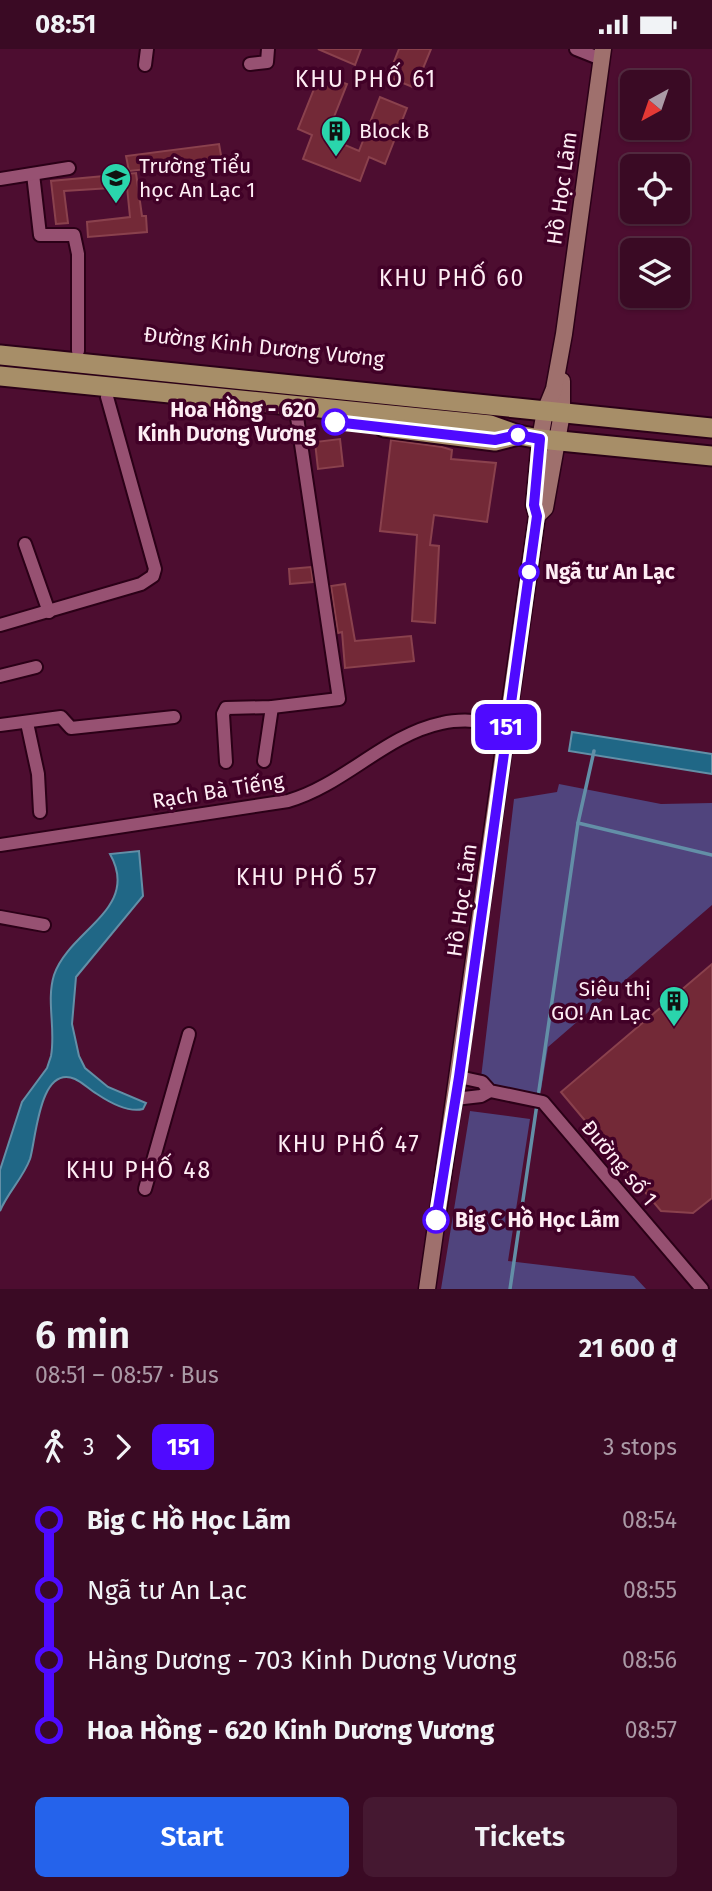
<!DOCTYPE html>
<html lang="en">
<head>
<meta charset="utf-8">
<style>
  body { margin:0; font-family:"Fira Sans",sans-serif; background:#451831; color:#f1f3f6; height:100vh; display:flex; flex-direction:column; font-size:26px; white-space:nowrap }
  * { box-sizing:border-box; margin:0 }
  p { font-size:23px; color:#ab9aa6 }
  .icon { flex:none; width:38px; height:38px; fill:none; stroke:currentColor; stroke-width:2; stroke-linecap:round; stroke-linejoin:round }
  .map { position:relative; height:1240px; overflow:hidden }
  .panel { display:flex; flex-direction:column; background:#3a0a24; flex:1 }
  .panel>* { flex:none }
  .badge { padding:0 14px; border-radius:10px; font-size:24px; line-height:46px }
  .needle { width:46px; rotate:220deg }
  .fabs { position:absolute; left:620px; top:21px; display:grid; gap:14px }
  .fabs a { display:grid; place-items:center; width:70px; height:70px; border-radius:10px; background:#3a0a24; box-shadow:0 2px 5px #0004,0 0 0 2px #542b41; font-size:35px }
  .map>.badge { position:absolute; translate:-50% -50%; box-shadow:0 0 0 4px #fff }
  .legs { display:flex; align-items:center; gap:10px; height:77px; padding:0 35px; font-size:23px }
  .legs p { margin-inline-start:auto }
  .headline { display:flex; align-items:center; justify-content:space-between; height:119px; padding:0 35px }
  h1 { font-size:38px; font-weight:600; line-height:52px }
  .button { display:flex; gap:14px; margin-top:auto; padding:14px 35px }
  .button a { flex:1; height:80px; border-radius:10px; background:#2563eb; color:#fff; font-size:28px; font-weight:600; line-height:80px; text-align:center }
  .button a+a { background:#451831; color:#f1f3f6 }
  ul { padding:0 35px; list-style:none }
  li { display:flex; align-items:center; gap:24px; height:70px; font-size:26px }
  li i { display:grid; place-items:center; width:10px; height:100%; margin:0 9px; background:currentColor }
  li i::after { content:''; width:18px; height:18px; margin:-9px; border:5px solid; border-radius:50%; background:#3a0a24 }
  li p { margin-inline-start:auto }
  li:first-child i { background:linear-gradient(#0000 50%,currentColor 0) }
  li:last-child i { background:linear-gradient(currentColor 50%,#0000 0) }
  .status { display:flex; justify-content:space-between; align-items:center; height:49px; padding:0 35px; background:#3a0a24; direction:ltr }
  .status svg { height:19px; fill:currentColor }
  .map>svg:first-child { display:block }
  .green { fill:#50447d }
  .water { fill:#206786; stroke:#638fa7; stroke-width:2 }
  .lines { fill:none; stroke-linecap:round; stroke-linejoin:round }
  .stream { stroke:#638fa7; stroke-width:3.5 }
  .building { fill:#732937; stroke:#8a414d; stroke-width:2 }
  .street-casing { stroke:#2b0017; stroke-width:16 }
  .secondary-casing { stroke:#2b0017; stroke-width:19 }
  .primary-casing { stroke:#2b0017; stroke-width:23 }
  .street { stroke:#975172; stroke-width:12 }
  .secondary { stroke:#9f706d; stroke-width:16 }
  .primary { stroke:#a78e68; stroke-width:19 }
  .line-1-casing { stroke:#fff; stroke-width:16 }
  .line-1 { stroke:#4f0aff; stroke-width:10 }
  .stop-1-dot { fill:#fff; stroke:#4f0aff; stroke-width:3.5 }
  .labels { text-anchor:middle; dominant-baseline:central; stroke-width:7; stroke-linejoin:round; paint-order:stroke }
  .poi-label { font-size:21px; fill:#feedf4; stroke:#410127; text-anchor:start }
  .street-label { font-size:21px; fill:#feedf4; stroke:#410127 }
  .stop-label { font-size:21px; font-weight:bold; fill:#feedf4; stroke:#410127; text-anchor:start }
  .neighbourhood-label { font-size:23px; letter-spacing:2px; fill:#feedf4; stroke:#410127 }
</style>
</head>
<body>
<div class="status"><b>08:51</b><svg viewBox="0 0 49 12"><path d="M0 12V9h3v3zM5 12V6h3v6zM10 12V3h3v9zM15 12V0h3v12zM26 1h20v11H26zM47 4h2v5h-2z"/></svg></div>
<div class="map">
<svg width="712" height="1240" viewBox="0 0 712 1240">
  <rect width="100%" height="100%" fill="#4d0d30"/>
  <g class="green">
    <path d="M 559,735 L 661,755 L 712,754 L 712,856 L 548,998 L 541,1041 L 531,1047 L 490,1040 L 481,1029 L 514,750 L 557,743 Z"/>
    <path d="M 470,1062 L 530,1070 L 508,1212 L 634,1227 L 646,1240 L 441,1240 Z"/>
  </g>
  <g class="water">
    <path d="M 572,683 L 712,705 L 712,725 L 569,702 Z"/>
    <path d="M 139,802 L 143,847 L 76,928 L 72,975 L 79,1007 L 85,1019 L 108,1038 L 146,1054 L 143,1060 C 128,1064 109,1053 97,1045 C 90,1041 82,1033 75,1030 C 39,1015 36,1091 30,1110 C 23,1129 8,1143 0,1162 L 0,1121 L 22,1053 L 47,1019 L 51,1007 C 56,980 46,952 54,926 C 69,881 141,860 110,805 Z"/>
  </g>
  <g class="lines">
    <g class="stream">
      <path d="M 578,774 L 712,806"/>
      <path d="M 510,1240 L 578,774 L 594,702"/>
    </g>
  </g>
  <g class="building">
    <path d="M 318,0 L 361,0 L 355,16 Z"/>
    <path d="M 399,0 L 431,0 L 415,39 L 388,28 Z"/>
    <path d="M 320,25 L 347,35 L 326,88 L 359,102 L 380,48 L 407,59 L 385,115 L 369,108 L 360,132 L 303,110 L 312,86 L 298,80 Z"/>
    <path d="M 219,95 L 222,112 L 129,122 L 126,107 Z"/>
    <path d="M 136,124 L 142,167 L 146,167 L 147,183 L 88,188 L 87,173 L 130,168 L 127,138 L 64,142 L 68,174 L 56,175 L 51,132 Z"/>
    <path d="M 340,390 L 343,417 L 318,420 L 315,393 Z"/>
    <path d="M 391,391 L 442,398 L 452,401 L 451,410 L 496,414 L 487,473 L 434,466 L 430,496 L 439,497 L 435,574 L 412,572 L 417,486 L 380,482 Z"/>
    <path d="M 311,518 L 313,533 L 290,535 L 289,520 Z"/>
    <path d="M 345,535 L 355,592 L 411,587 L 414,612 L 345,619 L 342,583 L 338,584 L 331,537 Z"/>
    <path d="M 712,915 L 712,1149 L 693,1164 L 661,1162 L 561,1043 Z"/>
  </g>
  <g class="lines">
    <g class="street-casing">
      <g id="street">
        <path d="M 576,0 L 601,10"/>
        <path d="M 250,15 L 267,13 L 268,0"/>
        <path d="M 145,16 L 147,0"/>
        <path d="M 33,125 L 40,186 L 74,186 L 78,205 L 78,302"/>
        <path d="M 0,130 L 69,119"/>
        <path d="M 25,495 L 49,563"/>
        <path d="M 0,576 L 141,535 L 153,527 L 155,520 L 107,348"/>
        <path d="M 0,627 L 36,618"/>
        <path d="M 27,674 L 38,725 L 40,763"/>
        <path d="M 0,676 L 61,668 L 71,679 L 174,668"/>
        <path d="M 264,712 L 272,658"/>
        <path d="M 226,713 L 223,665 L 226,659 L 272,658 L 339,650 L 297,368"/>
        <path d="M 0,796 L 288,752 C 344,736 385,686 442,674 C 463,669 486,673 507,675"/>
        <path d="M 0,868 L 44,876"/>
        <path d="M 459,1028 L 482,1033 L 490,1042 L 543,1053 L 702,1240"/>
        <path d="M 455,1050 L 481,1047 L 490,1042"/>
        <path d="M 145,1140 L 189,985"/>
      </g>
    </g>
    <g class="secondary-casing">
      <g id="secondary">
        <path d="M 537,467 L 545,459 L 562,364 L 562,332"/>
        <path d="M 427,1240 L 537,467 L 534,456 L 540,390 L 545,362 L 554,340 L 564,285 L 603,0"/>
      </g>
    </g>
    <g class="primary-casing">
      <g id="primary">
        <path d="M 0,306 L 712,379"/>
        <path d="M 0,327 L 490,376 L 518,386 L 540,390 L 712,407"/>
        <path d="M 384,378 L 495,392 L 518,386"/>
      </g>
    </g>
    <use href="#street" class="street"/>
    <use href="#secondary" class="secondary"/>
    <use href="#primary" class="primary"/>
  </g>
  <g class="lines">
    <g class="line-1-casing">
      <path id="line-1" d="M 335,373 L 495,391 L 518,386 L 540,390 L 534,456 L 537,467 L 459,1028 L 436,1171"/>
    </g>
    <use href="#line-1" class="line-1"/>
  </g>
  <defs>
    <g id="building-pin" transform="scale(1.575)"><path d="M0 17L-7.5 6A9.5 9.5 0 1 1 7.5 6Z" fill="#2ad5ac" stroke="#410127"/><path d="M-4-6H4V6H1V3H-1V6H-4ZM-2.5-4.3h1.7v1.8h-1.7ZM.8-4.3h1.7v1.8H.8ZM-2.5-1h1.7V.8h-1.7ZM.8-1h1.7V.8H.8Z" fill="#111"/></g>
    <g id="school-pin" transform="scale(1.575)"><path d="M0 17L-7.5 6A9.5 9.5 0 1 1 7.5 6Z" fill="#2ad5ac" stroke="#410127"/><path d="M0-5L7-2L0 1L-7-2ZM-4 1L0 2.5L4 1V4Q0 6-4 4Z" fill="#111"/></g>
  </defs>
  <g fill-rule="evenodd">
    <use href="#building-pin" x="336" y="82"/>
    <use href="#school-pin" x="116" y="129"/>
    <use href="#building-pin" x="674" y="952"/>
  </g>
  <g class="stop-1-dot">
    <circle cx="335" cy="373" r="12"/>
    <circle cx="518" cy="386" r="9"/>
    <circle cx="529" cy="523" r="9"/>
    <circle cx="436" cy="1171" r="12"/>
  </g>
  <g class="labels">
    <g class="poi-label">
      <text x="359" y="82">Block B</text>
      <text x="139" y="117">Trường Tiểu<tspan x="139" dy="24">học An Lạc 1</tspan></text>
      <text x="651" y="940" text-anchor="end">Siêu thị<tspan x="651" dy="24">GO! An Lạc</tspan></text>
    </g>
    <g class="street-label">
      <text transform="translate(562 139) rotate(-82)">Hồ Học Lãm</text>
      <text transform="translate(264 298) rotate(6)">Đường Kinh Dương Vương</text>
      <text transform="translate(218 742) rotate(-9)">Rạch Bà Tiếng</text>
      <text transform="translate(462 851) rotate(-82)">Hồ Học Lãm</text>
      <text transform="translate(619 1114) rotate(50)">Đường số 1</text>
    </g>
    <g class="stop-label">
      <text x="316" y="361" text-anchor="end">Hoa Hồng - 620<tspan x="316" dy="24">Kinh Dương Vương</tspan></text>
      <text x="545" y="523">Ngã tư An Lạc</text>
      <text x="455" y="1171">Big C Hồ Học Lãm</text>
    </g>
    <g class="neighbourhood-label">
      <text x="366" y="30">KHU PHỐ 61</text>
      <text x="452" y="229">KHU PHỐ 60</text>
      <text x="307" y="828">KHU PHỐ 57</text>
      <text x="349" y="1095">KHU PHỐ 47</text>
      <text x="139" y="1121">KHU PHỐ 48</text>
    </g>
  </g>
</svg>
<div class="fabs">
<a><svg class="needle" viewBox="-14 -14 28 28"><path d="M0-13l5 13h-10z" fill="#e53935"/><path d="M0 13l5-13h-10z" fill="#ab9aa6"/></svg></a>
<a><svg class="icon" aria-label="locate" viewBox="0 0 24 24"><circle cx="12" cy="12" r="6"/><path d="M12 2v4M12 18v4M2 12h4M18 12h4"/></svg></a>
<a><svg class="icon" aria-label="layers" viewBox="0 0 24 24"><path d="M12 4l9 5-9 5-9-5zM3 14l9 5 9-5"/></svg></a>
</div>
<b class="badge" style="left:506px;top:678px;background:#4f0aff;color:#fff">151</b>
</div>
<section class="panel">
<div class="headline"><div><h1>6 min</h1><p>08:51 – 08:57 · Bus</p></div><b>21 600 ₫</b></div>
<div class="legs"><svg class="icon" aria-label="walk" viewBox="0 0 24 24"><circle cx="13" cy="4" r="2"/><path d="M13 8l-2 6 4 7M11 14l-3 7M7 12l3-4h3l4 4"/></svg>3<svg class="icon" aria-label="forward" viewBox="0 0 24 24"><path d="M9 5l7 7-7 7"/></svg><b class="badge" style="background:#4f0aff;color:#fff">151</b><p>3 stops</p></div>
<ul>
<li><i style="color:#4f0aff"></i><b>Big C Hồ Học Lãm</b><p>08:54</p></li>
<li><i style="color:#4f0aff"></i><span>Ngã tư An Lạc</span><p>08:55</p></li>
<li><i style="color:#4f0aff"></i><span>Hàng Dương - 703 Kinh Dương Vương</span><p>08:56</p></li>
<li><i style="color:#4f0aff"></i><b>Hoa Hồng - 620 Kinh Dương Vương</b><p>08:57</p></li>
</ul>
<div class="button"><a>Start</a><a>Tickets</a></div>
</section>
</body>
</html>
